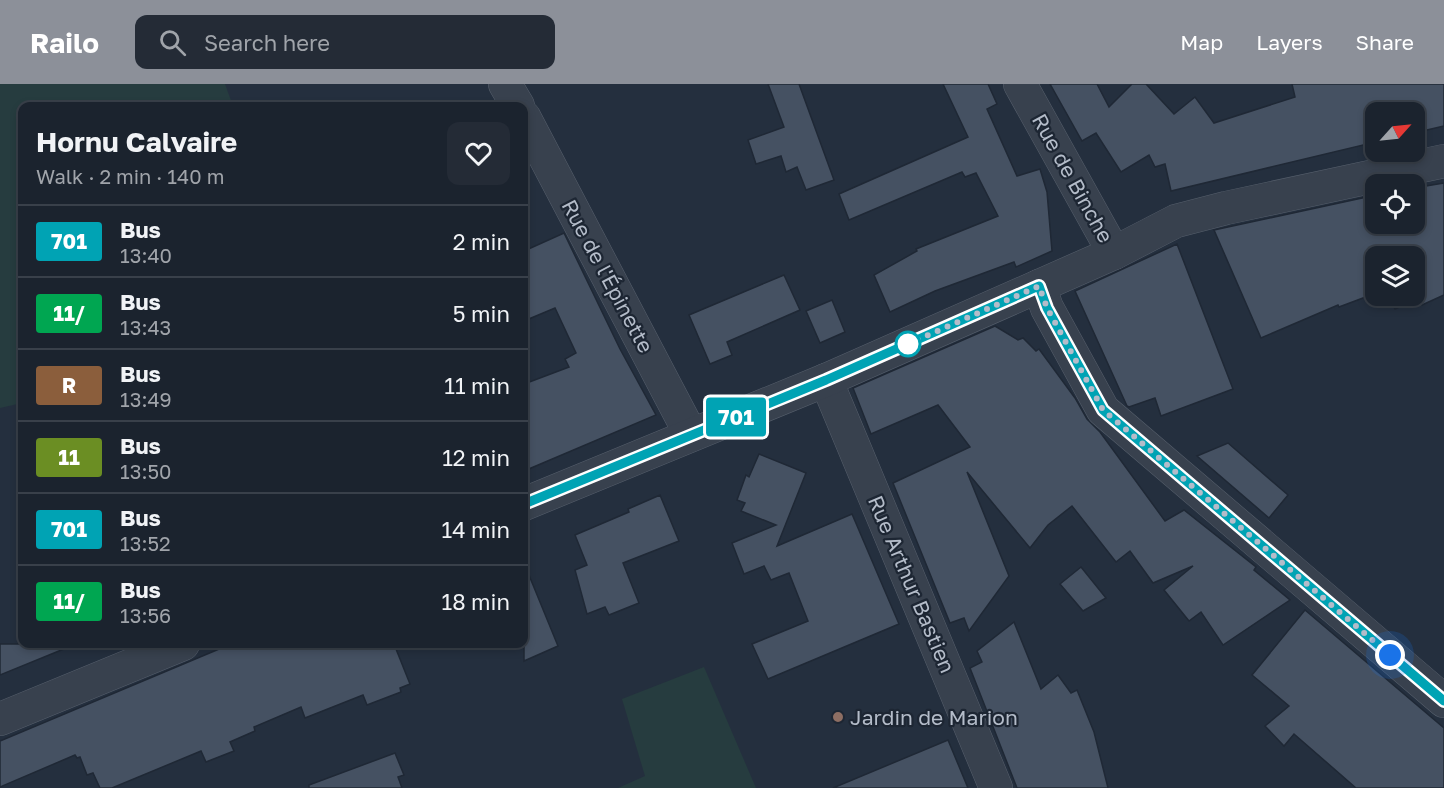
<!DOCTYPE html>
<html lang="en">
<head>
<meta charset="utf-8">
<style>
  body { margin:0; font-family:"Golos Text",sans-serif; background:#242b36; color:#f1f3f6; height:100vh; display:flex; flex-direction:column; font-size:22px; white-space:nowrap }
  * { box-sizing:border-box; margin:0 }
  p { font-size:20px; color:#a0a4aa }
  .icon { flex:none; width:33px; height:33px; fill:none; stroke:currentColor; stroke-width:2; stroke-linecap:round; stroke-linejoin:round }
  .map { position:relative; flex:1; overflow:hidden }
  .sheet { position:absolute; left:18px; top:18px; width:510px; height:546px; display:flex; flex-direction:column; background:#1b232e; border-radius:12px; box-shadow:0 3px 9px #0003,0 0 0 2px #39404a }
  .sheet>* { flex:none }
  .badge { padding:0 12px; border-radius:4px; font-size:21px; line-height:39px }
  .needle { width:39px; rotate:63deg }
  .buttons { position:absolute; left:1365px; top:18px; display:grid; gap:12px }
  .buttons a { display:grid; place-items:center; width:60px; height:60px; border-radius:12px; background:#1b232e; box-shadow:0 3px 9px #0003,0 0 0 2px #39404a; font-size:30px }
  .you { position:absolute; width:30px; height:30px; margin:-15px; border:4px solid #fff; border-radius:50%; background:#1a73e8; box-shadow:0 0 0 9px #1a73e833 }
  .map>.badge { position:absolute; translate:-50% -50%; box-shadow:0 0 0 3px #fff }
  .round { display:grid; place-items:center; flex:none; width:63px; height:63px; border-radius:12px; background:#242b36 }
  .summary { display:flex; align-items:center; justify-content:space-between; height:102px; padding:0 18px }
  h1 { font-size:28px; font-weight:700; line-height:45px }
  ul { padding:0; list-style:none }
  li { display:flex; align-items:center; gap:18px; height:72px; padding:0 18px; border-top:2px solid #39404a }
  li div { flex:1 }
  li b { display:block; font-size:22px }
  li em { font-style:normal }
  li .badge { min-width:66px; font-weight:700; text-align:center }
  header { display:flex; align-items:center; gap:36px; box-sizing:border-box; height:84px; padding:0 30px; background:#8c9099; color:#fff }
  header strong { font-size:28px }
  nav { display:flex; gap:33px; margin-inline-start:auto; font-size:21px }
  .search { width:420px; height:54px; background:#242b36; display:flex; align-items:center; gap:15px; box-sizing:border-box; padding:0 21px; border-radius:12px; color:#a0a4aa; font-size:22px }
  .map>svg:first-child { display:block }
  .green { fill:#263c3f }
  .building { fill:#455162; stroke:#1f2835; stroke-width:1.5; fill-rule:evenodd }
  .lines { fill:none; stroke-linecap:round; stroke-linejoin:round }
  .minor-casing { stroke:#565f6c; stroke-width:34 }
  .tertiary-casing { stroke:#565f6c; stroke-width:34 }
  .minor { stroke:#38414e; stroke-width:33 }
  .tertiary { stroke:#38414e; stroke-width:33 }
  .line-casing { stroke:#fff; stroke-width:14 }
  .line { stroke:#00a3b4; stroke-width:9 }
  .walk { stroke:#b4bcc9; stroke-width:6; stroke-dasharray:0 10.8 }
  .stop-dot { fill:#fff; stroke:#00a3b4; stroke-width:3 }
  .education-dot { fill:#8d6e63; stroke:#1d2633; stroke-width:2 }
  .labels { text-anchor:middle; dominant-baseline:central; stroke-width:4.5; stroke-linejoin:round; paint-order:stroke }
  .street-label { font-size:21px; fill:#b4bcc9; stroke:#1d2633 }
  .poi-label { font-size:21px; fill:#b4bcc9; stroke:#1d2633; text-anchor:start }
</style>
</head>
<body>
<header>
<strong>Railo</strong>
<div class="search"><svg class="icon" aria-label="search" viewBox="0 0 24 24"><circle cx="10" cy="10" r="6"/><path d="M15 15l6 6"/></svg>Search here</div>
<nav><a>Map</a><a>Layers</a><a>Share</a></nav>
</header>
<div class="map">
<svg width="1444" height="704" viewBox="0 0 1444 704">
  <rect width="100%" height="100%" fill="#242f3e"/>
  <g class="green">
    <path d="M 0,0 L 225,0 L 233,22 L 22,22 L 22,319 L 0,324 Z"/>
    <path d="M 704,583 L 756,704 L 618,704 L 645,692 L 622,615 Z"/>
  </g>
  <g class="building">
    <path d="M 768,0 L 799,0 L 834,96 L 806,106 L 797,83 L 786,88 L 781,72 L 756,80 L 748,56 L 784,43 Z"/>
    <path d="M 943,0 L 988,0 L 997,20 L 987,25 L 1017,92 L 1040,85 L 1047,108 L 1052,167 L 1016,183 L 1014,178 L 935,207 L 890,228 L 874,191 L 917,167 L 916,165 L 998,132 L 976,89 L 965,93 L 962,88 L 849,136 L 839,110 L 968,53 Z"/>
    <path d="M 1050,0 L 1097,0 L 1109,23 L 1132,0 L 1146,0 L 1174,30 L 1195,13 L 1214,39 L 1295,13 L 1292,0 L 1444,0 L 1444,42 L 1414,49 L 1414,28 L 1376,28 L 1376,58 L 1171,107 L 1165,80 L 1155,83 L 1149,71 L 1121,88 L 1096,49 L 1082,57 Z"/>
    <path d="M 1444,99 L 1444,211 L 1422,221 L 1418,215 L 1395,225 L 1390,212 L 1374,217 L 1371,211 L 1339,223 L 1338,221 L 1261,254 L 1214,146 L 1376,111 L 1376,140 L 1414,140 L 1414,104 ZM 1376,172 L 1414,172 L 1414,212 L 1376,212 Z"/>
    <path d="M 564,149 L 620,265 L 656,331 L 524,387 L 524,300 L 569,283 L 565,275 L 576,269 L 555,224 L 524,237 L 524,167 Z"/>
    <path d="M 1177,160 L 1233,305 L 1161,332 L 1155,314 L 1129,323 L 1127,322 L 1075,207 Z"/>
    <path d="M 784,191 L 800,226 L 727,258 L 732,271 L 710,280 L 689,231 Z"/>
    <path d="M 832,216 L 845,248 L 820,259 L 806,227 Z"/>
    <path d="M 995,242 L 1018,256 L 1023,254 L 1036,267 L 1039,265 L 1075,314 L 1087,335 L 1100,348 L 1165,437 L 1184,426 L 1256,483 L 1254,486 L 1290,516 L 1223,561 L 1201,528 L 1189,537 L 1164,506 L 1193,482 L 1153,499 L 1130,467 L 1116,478 L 1072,422 L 1048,441 L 1030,464 L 967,388 L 1009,492 L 969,547 L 964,534 L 950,539 L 893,399 L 970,363 L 938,321 L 871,350 L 853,304 Z"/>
    <path d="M 1228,359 L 1288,411 L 1269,434 L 1197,372 Z"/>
    <path d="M 759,370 L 806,389 L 777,462 L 852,430 L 899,540 L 768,595 L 752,560 L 808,537 L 789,489 L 771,496 L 764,482 L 744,490 L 732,459 L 776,441 L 741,427 L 745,419 L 737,416 L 746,391 L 749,393 Z"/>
    <path d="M 660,411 L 679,457 L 623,479 L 639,519 L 609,531 L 605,523 L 587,530 L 575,486 L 587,481 L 575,451 L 629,428 L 628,425 Z"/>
    <path d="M 524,479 L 558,562 L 524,577 Z"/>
    <path d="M 1081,483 L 1106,514 L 1083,527 L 1060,500 Z"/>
    <path d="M 1305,526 L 1444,644 L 1444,704 L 1356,704 L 1294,650 L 1284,662 L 1265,642 L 1289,622 L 1252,591 Z"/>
    <path d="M 1014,538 L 1041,605 L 1058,591 L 1071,609 L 1077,606 L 1094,648 L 1108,704 L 1017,704 L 970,584 L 982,578 L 977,567 Z"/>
    <path d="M 0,560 L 76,560 L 0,591 Z"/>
    <path d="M 231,560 L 394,560 L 410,600 L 400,604 L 401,608 L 367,621 L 363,611 L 305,634 L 301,623 L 254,643 L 255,647 L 230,658 L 234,667 L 206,678 L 201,667 L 112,704 L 100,704 L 93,689 L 87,691 L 80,673 L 77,674 L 75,671 L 0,703 L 0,657 Z"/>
    <path d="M 948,656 L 968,704 L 833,704 Z"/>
    <path d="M 395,669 L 404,691 L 398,693 L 402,704 L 309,704 L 309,701 Z"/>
  </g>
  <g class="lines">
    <g class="minor-casing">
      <g id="minor">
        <path d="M 505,0 L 518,22"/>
        <path d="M 1020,0 L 1114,169"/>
        <path d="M 524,33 L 691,351"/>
        <path d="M 826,296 L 996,704"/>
      </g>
    </g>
    <g class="tertiary-casing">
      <g id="tertiary">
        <path d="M 1039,202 L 1047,224 L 1103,326 L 1444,617"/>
        <path d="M 524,420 L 826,296 L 1114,169 L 1176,137 L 1226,124 L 1444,77"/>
        <path d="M 0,635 L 183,560"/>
      </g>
    </g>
    <use href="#minor" class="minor"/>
    <use href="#tertiary" class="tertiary"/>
  </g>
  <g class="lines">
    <g class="line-casing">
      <path id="line" d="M 524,420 L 826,296 L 1039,202 L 1047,224 L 1103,326 L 1444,617"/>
    </g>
    <use href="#line" class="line"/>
    <path class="walk" d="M 908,260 L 1039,202 L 1047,224 L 1103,326 L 1390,571"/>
  </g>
  <circle class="stop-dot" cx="908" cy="260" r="12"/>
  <circle class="education-dot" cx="838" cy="633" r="6"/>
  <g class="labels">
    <g class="street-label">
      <text transform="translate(1073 94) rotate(61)">Rue de Binche</text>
      <text transform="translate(608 192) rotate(62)">Rue de l'Épinette</text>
      <text transform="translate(912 500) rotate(67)">Rue Arthur Bastien</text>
    </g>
    <g class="poi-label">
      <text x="850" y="633">Jardin de Marion</text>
    </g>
  </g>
</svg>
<div class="buttons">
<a><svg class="needle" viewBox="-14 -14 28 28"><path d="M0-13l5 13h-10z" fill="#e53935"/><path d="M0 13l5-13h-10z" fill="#a0a4aa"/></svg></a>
<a><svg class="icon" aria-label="locate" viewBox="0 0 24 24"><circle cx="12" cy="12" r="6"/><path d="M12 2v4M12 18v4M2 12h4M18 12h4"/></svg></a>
<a><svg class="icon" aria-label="layers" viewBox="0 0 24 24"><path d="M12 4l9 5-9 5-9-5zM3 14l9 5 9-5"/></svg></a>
</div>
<div class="you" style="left:1390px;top:571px"></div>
<b class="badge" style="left:736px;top:333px;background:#00a3b4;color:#fff">701</b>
<section class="sheet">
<div class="summary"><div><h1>Hornu Calvaire</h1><p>Walk · 2 min · 140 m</p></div><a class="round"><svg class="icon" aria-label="heart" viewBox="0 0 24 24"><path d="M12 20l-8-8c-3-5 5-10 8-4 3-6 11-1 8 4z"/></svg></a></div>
<ul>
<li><span class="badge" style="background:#00a3b4;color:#fff">701</span><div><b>Bus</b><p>13:40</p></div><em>2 min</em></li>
<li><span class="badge" style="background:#00a651;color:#fff">11/</span><div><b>Bus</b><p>13:43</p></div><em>5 min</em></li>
<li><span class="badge" style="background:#8b5e3c;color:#fff">R</span><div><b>Bus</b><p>13:49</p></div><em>11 min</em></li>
<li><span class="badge" style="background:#6b8e23;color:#fff">11</span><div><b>Bus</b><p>13:50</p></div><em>12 min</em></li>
<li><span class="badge" style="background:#00a3b4;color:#fff">701</span><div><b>Bus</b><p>13:52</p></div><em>14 min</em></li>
<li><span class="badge" style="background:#00a651;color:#fff">11/</span><div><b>Bus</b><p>13:56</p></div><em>18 min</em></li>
</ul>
</section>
</div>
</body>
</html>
